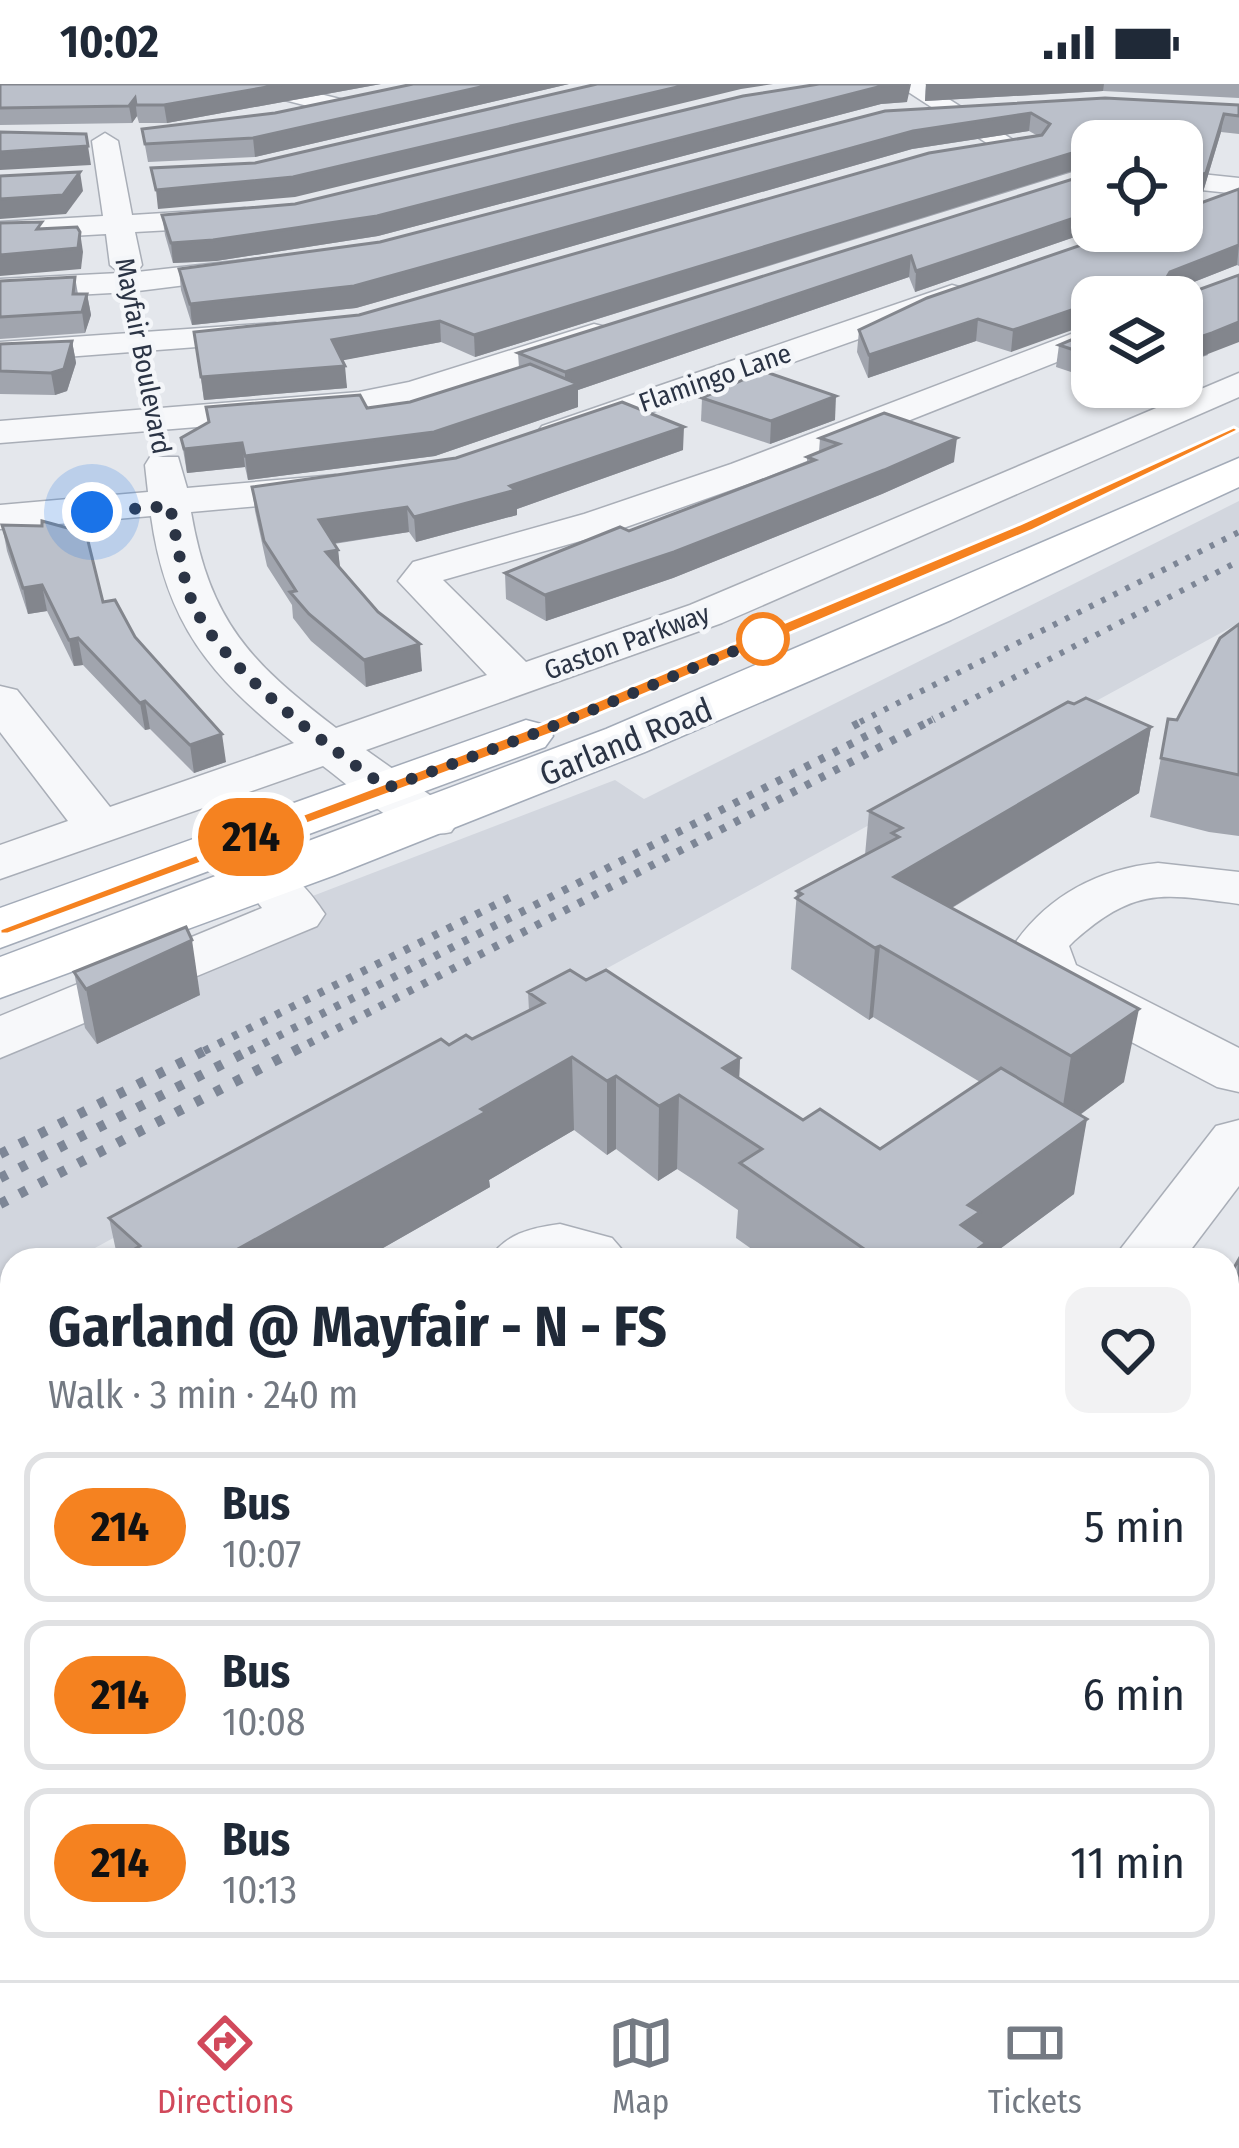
<!DOCTYPE html>
<html lang="en">
<head>
<meta charset="utf-8">
<style>
  body { margin:0; font-family:"Fira Sans Condensed",sans-serif; background:#f2f2f3; color:#1f2937; height:100vh; display:flex; flex-direction:column; font-size:45px; white-space:nowrap }
  * { box-sizing:border-box; margin:0 }
  p { font-size:39px; color:#747a83 }
  .icon { flex:none; width:66px; height:66px; fill:none; stroke:currentColor; stroke-width:2; stroke-linecap:round; stroke-linejoin:round }
  .map { position:relative; flex:1; overflow:hidden }
  .drawer { position:absolute; left:0px; top:1164px; width:1239px; height:732px; display:flex; flex-direction:column; background:#fff; border-radius:36px 36px 0 0; box-shadow:0 3px 9px #0004 }
  .drawer>* { flex:none }
  .badge { padding:0 24px; border-radius:39px; font-size:42px; line-height:78px }
  .controls { position:absolute; left:1071px; top:36px; display:grid; gap:24px }
  .controls a { display:grid; place-items:center; width:132px; height:132px; border-radius:24px; background:#fff; box-shadow:0 3px 9px #0004; font-size:60px }
  .you { position:absolute; width:60px; height:60px; margin:-30px; border:9px solid #fff; border-radius:50%; background:#1a73e8; box-shadow:0 0 0 18px #1a73e833 }
  .map>.badge { position:absolute; translate:-50% -50%; box-shadow:0 0 0 6px #fff }
  .round { display:grid; place-items:center; flex:none; width:126px; height:126px; border-radius:24px; background:#f2f2f3 }
  .head { display:flex; align-items:center; justify-content:space-between; height:204px; padding:0 48px }
  h1 { font-size:57px; font-weight:700; line-height:90px }
  ul { padding:0; list-style:none }
  li { display:flex; align-items:center; gap:36px; height:150px; margin:0 24px 18px; padding:0 24px; border:6px solid #e0e1e3; border-radius:24px }
  li div { flex:1 }
  li b { display:block; font-size:45px }
  li em { font-style:normal }
  li .badge { min-width:132px; font-weight:700; text-align:center }
  .status { display:flex; justify-content:space-between; align-items:center; height:84px; padding:0 60px; background:#fff; direction:ltr }
  .status svg { height:33px; fill:currentColor }
  .menu { display:flex; justify-content:space-around; align-items:center; height:168px; border-top:3px solid #e0e1e3; background:#fff; font-size:33px; color:#747a83 }
  .menu a { display:grid; justify-items:center; gap:6px }
  .menu .current { color:#d1495b }
  .map>svg:first-child { display:block }
  .built { fill:#d2d6de }
  .lines { fill:none; stroke-linecap:round; stroke-linejoin:round }
  .minor-casing { stroke:#a9aeb7; stroke-width:3 }
  .major-casing { stroke:#a3abb8; stroke-width:3 }
  .minor { fill:#f7f8fa; fill-rule:evenodd }
  .major { fill:#fff; fill-rule:evenodd }
  .rail-far2 { stroke:#7d8696; stroke-width:6; stroke-dasharray:4.5 9; stroke-linecap:butt }
  .rail-far1 { stroke:#7d8696; stroke-width:8; stroke-dasharray:6 10; stroke-linecap:butt }
  .rail { stroke:#7d8696; stroke-width:10; stroke-dasharray:8 14; stroke-linecap:butt }
  .wall { fill:#a1a5ae }
  .shaded-wall { fill:#83868d }
  .building { fill:#bbc0ca; stroke:#83868d; stroke-width:3 }
  .line { fill:#f58220; stroke:#fff; stroke-width:3 }
  .walk { stroke:#2b3445; stroke-width:12; stroke-dasharray:0 21.6 }
  .stop-dot { fill:#fff; stroke:#f58220; stroke-width:6 }
  .labels { text-anchor:middle; dominant-baseline:central; stroke-width:9; stroke-linejoin:round; paint-order:stroke }
  .far-street-label { font-size:27px; fill:#2b3445; stroke:#f4f6f9 }
  .street-label { font-size:33px; fill:#2b3445; stroke:#f4f6f9 }
</style>
</head>
<body>
<div class="status"><b>10:02</b><svg viewBox="0 0 49 12"><path d="M0 12V9h3v3zM5 12V6h3v6zM10 12V3h3v9zM15 12V0h3v12zM26 1h20v11H26zM47 4h2v5h-2z"/></svg></div>
<div class="map">
<svg width="1239" height="1896" viewBox="0 0 1239 1896">
  <rect width="100%" height="100%" fill="#e4e7ec"/>
  <path class="built" d="M 1239,417 L 1239,539 L 73,1176 L 12,1176 L 12,1209 L 0,1216 L 0,932 L 615,696 L 644,715 Z"/>
  <g class="lines">
    <g class="minor-casing">
      <g id="minor">
        <path d="M 238,0 L 280,0 L 348,17 L 352,22 L 339,30 L 241,5 Z"/>
        <path d="M 896,0 L 925,0 L 1021,61 L 1017,67 L 999,67 Z"/>
        <path d="M 105,49 L 118,57 L 132,131 L 245,124 L 260,133 L 245,142 L 135,148 L 142,181 L 137,188 L 263,174 L 279,183 L 274,190 L 130,208 L 0,215 L 0,195 L 120,189 L 110,181 L 106,150 L 0,156 L 0,138 L 103,132 L 92,57 Z"/>
        <path d="M 1182,88 L 1239,94 L 1239,110 L 1182,104 Z"/>
        <path d="M 952,201 L 963,204 L 968,211 L 963,218 L 568,358 L 542,358 L 536,350 L 542,342 Z"/>
        <path d="M 275,239 L 287,242 L 292,249 L 287,256 L 0,278 L 0,258 Z"/>
        <path d="M 594,240 L 606,243 L 611,250 L 606,257 L 430,315 L 359,330 L 0,359 L 0,337 L 359,308 L 409,298 Z"/>
        <path d="M 1092,242 L 1092,264 L 759,396 L 612,448 L 443,496 L 526,578 L 690,521 L 1239,289 L 1239,313 L 722,539 L 366,666 L 451,726 L 459,737 L 451,748 C 405,759 359,708 323,682 L 0,795 L 0,761 L 68,737 L 0,648 L 0,602 L 17,606 L 110,723 L 294,659 C 210,592 166,540 151,432 L 0,445 L 0,421 L 148,408 L 145,381 L 150,373 L 178,373 L 187,404 L 335,391 L 349,395 L 355,403 L 349,411 L 335,415 L 191,428 C 210,538 250,578 336,644 L 487,591 L 398,497 L 413,478 L 584,430 L 731,380 Z"/>
        <path d="M 1158,779 L 1239,788 L 1239,820 C 1163,810 1136,802 1074,857 L 1069,862 L 1076,881 L 1239,964 L 1239,1008 L 1217,1003 L 1044,912 L 1021,889 L 1013,862 C 1047,812 1098,785 1158,779 Z"/>
        <path d="M 269,782 C 295,788 310,808 325,830 L 317,842 L 0,974 L 0,932 L 262,824 L 242,798 L 250,786 Z"/>
        <path d="M 1239,1036 L 1239,1102 L 1183,1176 L 1112,1176 L 1216,1042 Z"/>
        <path d="M 560,1140 L 612,1154 L 631,1176 L 489,1176 C 504,1150 531,1144 560,1140 Z"/>
        <path d="M 1239,1671 L 1239,1768 L 1227,1773 L 1227,1675 Z"/>
        <path d="M 12,1786 L 12,1884 L 33,1884 L 0,1896 L 0,1790 Z"/>
        <path d="M 1091,1884 L 1189,1884 L 1183,1896 L 1086,1896 Z"/>
      </g>
    </g>
    <g class="major-casing">
      <g id="major">
        <path d="M 1239,374 L 1239,403 L 951,536 L 645,668 L 335,791 L 0,914 L 0,873 L 606,645 Z"/>
        <path d="M 526,636 L 545,641 L 553,652 L 545,663 L 0,864 L 0,824 Z"/>
      </g>
    </g>
    <use href="#minor" class="minor"/>
    <use href="#major" class="major"/>
    <g class="rail-far2">
      <path d="M 860,638 L 1239,448"/>
      <path d="M 928,638 L 1239,477"/>
    </g>
    <g class="rail-far1">
      <path d="M 853,642 L 866,635"/>
      <path d="M 204,967 L 515,811"/>
      <path d="M 249,967 L 882,644"/>
      <path d="M 294,967 L 934,635"/>
    </g>
    <g class="rail">
      <path d="M 0,1070 L 210,964"/>
      <path d="M 0,1094 L 254,964"/>
      <path d="M 0,1120 L 300,964"/>
    </g>
  </g>
  <g class="wall">
    <path d="M 0,0 L 381,0 L 167,39 L 139,39 L 137,32 L 132,39 L 0,41 Z"/>
    <path d="M 413,0 L 569,0 L 255,73 L 148,78 L 142,45 L 275,29 Z"/>
    <path d="M 819,0 L 907,18 L 881,20 L 378,152 L 216,177 L 173,179 L 165,151 L 162,131 L 295,120 Z"/>
    <path d="M 926,0 L 1239,0 L 1239,14 L 1103,7 L 925,17 Z"/>
    <path d="M 1239,21 L 1239,50 L 1221,48 L 1203,108 L 1182,116 L 1182,57 L 1092,57 L 1092,82 L 475,273 L 441,258 L 342,276 L 347,304 L 204,316 L 194,248 L 359,231 L 1038,52 L 1029,47 L 912,65 L 356,224 L 192,241 L 181,206 L 179,185 L 380,158 L 885,27 Z"/>
    <path d="M 1092,89 L 1092,147 L 915,208 L 909,193 L 578,306 L 578,323 L 435,372 L 248,396 L 245,383 L 187,389 L 181,354 L 410,318 L 519,284 L 518,269 Z"/>
    <path d="M 1239,105 L 1239,182 L 1237,181 L 1181,203 L 1208,271 L 1182,280 L 1182,213 L 1092,213 L 1011,268 L 976,257 L 868,294 L 857,268 L 859,246 Z"/>
    <path d="M 75,193 L 78,210 L 87,210 L 91,231 L 85,249 L 0,255 L 0,197 Z"/>
    <path d="M 1092,247 L 1092,295 L 1056,283 L 1059,261 Z"/>
    <path d="M 72,257 L 76,279 L 67,307 L 55,311 L 0,310 L 0,260 Z"/>
    <path d="M 702,314 L 835,336 L 770,360 L 701,337 Z"/>
    <path d="M 820,354 L 954,378 L 882,410 L 673,494 L 546,537 L 506,515 L 505,489 L 629,447 L 807,379 L 807,373 L 819,368 Z"/>
    <path d="M 683,366 L 517,425 L 517,431 L 416,458 L 409,448 L 334,460 L 338,466 L 340,484 L 422,587 L 366,603 L 311,557 L 293,534 L 292,521 L 267,482 L 255,427 L 252,403 Z"/>
    <path d="M 2,441 L 103,518 L 135,553 L 226,678 L 194,689 L 150,645 L 145,646 L 83,581 L 74,582 L 47,527 L 28,530 L 7,467 Z"/>
    <path d="M 1239,540 L 1239,752 L 1209,748 L 1150,733 L 1168,635 L 1177,636 Z"/>
    <path d="M 1151,643 L 1139,709 L 952,824 L 1124,998 L 1080,1031 L 1074,1110 L 985,1176 L 767,1176 L 736,1154 L 738,1126 L 697,1098 L 677,1085 L 658,1097 L 616,1065 L 607,1071 L 574,1046 L 489,1096 L 490,1103 L 362,1176 L 118,1176 L 109,1134 L 449,961 L 472,955 L 529,927 L 528,908 L 586,896 L 740,974 L 739,994 L 803,1036 L 880,1065 L 980,998 L 873,933 L 869,936 L 791,885 L 797,807 L 865,771 L 869,727 Z"/>
    <path d="M 74,888 L 200,911 L 97,960 L 85,944 Z"/>
    <path d="M 1239,1175 L 1239,1323 L 1227,1317 L 1227,1196 Z"/>
    <path d="M 12,1377 L 12,1665 L 0,1647 L 0,1384 Z"/>
  </g>
  <g class="shaded-wall">
    <path d="M 284,0 L 381,0 L 167,39 L 164,21 Z"/>
    <path d="M 494,0 L 569,0 L 255,73 L 253,54 Z"/>
    <path d="M 690,0 L 773,0 L 741,5 L 295,113 L 158,125 L 156,106 Z"/>
    <path d="M 911,0 L 907,18 L 881,20 L 378,152 L 216,177 L 173,179 L 171,159 L 882,2 Z"/>
    <path d="M 926,0 L 1104,0 L 1103,7 L 925,17 Z"/>
    <path d="M 135,14 L 137,32 L 132,39 L 129,22 Z"/>
    <path d="M 1031,29 L 1029,47 L 912,65 L 356,224 L 192,241 L 190,220 L 913,47 Z"/>
    <path d="M 1224,30 L 1221,48 L 1203,108 L 1182,116 L 1182,98 Z"/>
    <path d="M 88,62 L 91,81 L 0,86 L 0,68 Z"/>
    <path d="M 1092,63 L 1091,81 L 475,273 L 474,251 Z"/>
    <path d="M 80,88 L 83,107 L 66,130 L 0,135 L 0,115 Z"/>
    <path d="M 1092,128 L 1092,147 L 915,208 L 916,187 Z"/>
    <path d="M 80,148 L 83,168 L 81,185 L 0,192 L 0,171 Z"/>
    <path d="M 1239,161 L 1237,181 L 1166,209 L 1167,193 L 1170,188 Z"/>
    <path d="M 911,172 L 909,193 L 578,306 L 578,323 L 435,372 L 248,396 L 245,372 L 565,304 L 565,288 Z"/>
    <path d="M 87,210 L 91,231 L 85,249 L 82,228 Z"/>
    <path d="M 1092,219 L 1092,239 L 1011,268 L 1013,246 Z"/>
    <path d="M 978,235 L 976,257 L 868,294 L 869,271 Z"/>
    <path d="M 440,237 L 441,258 L 334,278 L 332,256 Z"/>
    <path d="M 1239,238 L 1239,258 L 1182,280 L 1182,259 Z"/>
    <path d="M 72,257 L 76,279 L 67,307 L 55,311 L 51,289 Z"/>
    <path d="M 345,282 L 347,304 L 204,316 L 201,293 Z"/>
    <path d="M 836,312 L 835,336 L 770,360 L 771,337 Z"/>
    <path d="M 684,343 L 683,366 L 517,425 L 517,431 L 416,458 L 414,433 L 510,402 Z"/>
    <path d="M 957,354 L 954,378 L 882,410 L 673,494 L 546,537 L 545,511 Z"/>
    <path d="M 242,359 L 245,383 L 187,389 L 184,365 Z"/>
    <path d="M 407,423 L 409,448 L 322,461 L 319,436 Z"/>
    <path d="M 338,466 L 341,492 L 326,468 Z"/>
    <path d="M 42,501 L 47,527 L 28,530 L 23,504 Z"/>
    <path d="M 78,554 L 83,581 L 74,582 L 69,556 Z"/>
    <path d="M 420,560 L 422,587 L 366,603 L 364,576 Z"/>
    <path d="M 145,617 L 150,645 L 145,646 L 140,619 Z"/>
    <path d="M 1151,643 L 1139,709 L 887,863 L 894,793 Z"/>
    <path d="M 222,650 L 226,678 L 194,689 L 190,661 Z"/>
    <path d="M 192,856 L 200,911 L 97,960 L 86,905 Z"/>
    <path d="M 880,862 L 873,933 L 869,936 L 875,864 Z"/>
    <path d="M 1139,925 L 1124,998 L 1059,1046 L 1071,972 Z"/>
    <path d="M 572,973 L 574,1046 L 489,1096 L 490,1103 L 362,1176 L 218,1176 Z"/>
    <path d="M 740,974 L 737,1048 L 723,984 Z"/>
    <path d="M 616,992 L 616,1065 L 607,1071 L 607,997 Z"/>
    <path d="M 679,1011 L 677,1085 L 658,1097 L 659,1022 Z"/>
    <path d="M 1087,1035 L 1074,1110 L 985,1176 L 956,1176 L 961,1141 L 968,1121 Z"/>
    <path d="M 1239,1462 L 1239,1498 L 1227,1519 L 1227,1483 Z"/>
    <path d="M 12,1513 L 12,1598 L 0,1571 L 0,1517 Z"/>
    <path d="M 12,1599 L 12,1644 L 0,1607 Z"/>
    <path d="M 416,1884 L 423,1884 L 424,1896 L 411,1896 Z"/>
  </g>
  <g class="building">
    <path d="M 0,0 L 284,0 L 164,21 L 136,21 L 135,14 L 129,22 L 0,24 Z"/>
    <path d="M 413,0 L 494,0 L 253,54 L 145,60 L 142,45 L 275,29 Z"/>
    <path d="M 597,0 L 690,0 L 293,93 L 156,106 L 151,84 L 255,79 Z"/>
    <path d="M 819,0 L 909,0 L 882,2 L 377,132 L 213,156 L 171,159 L 162,131 L 295,120 L 743,12 Z"/>
    <path d="M 1105,14 L 1239,21 L 1239,32 L 1224,30 L 1206,89 L 1182,98 L 1182,57 L 1092,57 L 1092,63 L 474,251 L 440,237 L 332,256 L 345,282 L 201,293 L 194,248 L 359,231 L 929,69 L 1042,51 L 1050,40 L 1031,29 L 913,47 L 354,202 L 190,220 L 179,185 L 380,158 L 885,27 Z"/>
    <path d="M 0,48 L 86,50 L 88,62 L 0,68 Z"/>
    <path d="M 80,88 L 63,111 L 0,115 L 0,92 Z"/>
    <path d="M 1092,89 L 1092,128 L 916,187 L 911,172 L 565,288 L 518,269 Z"/>
    <path d="M 1239,105 L 1239,161 L 1170,188 L 1167,193 L 1181,196 L 1181,206 L 1187,210 L 1239,191 L 1239,238 L 1212,249 L 1182,259 L 1182,213 L 1092,213 L 1092,219 L 1013,246 L 978,235 L 869,271 L 859,246 L 927,214 L 1122,147 L 1182,147 L 1182,120 L 1187,124 Z"/>
    <path d="M 42,138 L 37,145 L 77,143 L 80,148 L 78,164 L 0,171 L 0,139 Z"/>
    <path d="M 75,193 L 73,210 L 87,210 L 82,228 L 0,233 L 0,197 Z"/>
    <path d="M 1092,247 L 1092,272 L 1059,261 Z"/>
    <path d="M 72,257 L 64,285 L 51,289 L 0,287 L 0,260 Z"/>
    <path d="M 530,280 L 578,300 L 434,348 L 245,372 L 242,359 L 184,365 L 181,354 L 209,338 L 206,323 L 360,311 L 367,324 L 410,318 Z"/>
    <path d="M 763,287 L 836,312 L 771,337 L 702,314 Z"/>
    <path d="M 622,318 L 684,343 L 510,402 L 516,406 L 414,433 L 407,423 L 319,436 L 338,466 L 326,468 L 378,528 L 420,560 L 364,576 L 309,530 L 290,508 L 296,507 L 264,457 L 252,403 L 456,374 Z"/>
    <path d="M 884,329 L 957,354 L 884,386 L 674,468 L 545,511 L 505,489 L 620,443 L 629,447 L 815,376 L 807,373 L 839,360 L 820,354 Z"/>
    <path d="M 42,437 L 86,449 L 103,518 L 115,516 L 135,553 L 222,650 L 190,661 L 145,617 L 140,619 L 78,554 L 69,556 L 42,501 L 23,504 L 2,441 L 42,442 Z"/>
    <path d="M 1239,540 L 1239,691 L 1161,674 L 1168,635 L 1177,636 L 1220,554 Z"/>
    <path d="M 1086,614 L 1151,643 L 894,793 L 1139,925 L 1071,972 L 880,862 L 875,864 L 796,814 L 802,810 L 797,807 L 899,753 L 892,749 L 902,744 L 869,727 L 1068,618 L 1074,620 Z"/>
    <path d="M 186,843 L 192,856 L 86,905 L 74,888 Z"/>
    <path d="M 570,886 L 586,896 L 606,886 L 740,974 L 723,984 L 803,1036 L 820,1025 L 880,1065 L 1001,984 L 1087,1035 L 968,1121 L 980,1128 L 961,1141 L 986,1159 L 962,1176 L 924,1176 L 918,1172 L 912,1176 L 880,1176 L 740,1079 L 762,1065 L 699,1024 L 679,1011 L 659,1022 L 616,992 L 607,997 L 572,973 L 481,1025 L 486,1028 L 218,1176 L 121,1176 L 119,1174 L 140,1162 L 109,1134 L 441,955 L 449,961 L 466,951 L 472,955 L 544,919 L 528,908 Z"/>
    <path d="M 1239,1175 L 1239,1236 L 1227,1231 L 1227,1196 Z"/>
    <path d="M 1227,1365 L 1239,1371 L 1239,1462 L 1227,1483 Z"/>
    <path d="M 12,1377 L 12,1513 L 0,1517 L 0,1384 Z"/>
    <path d="M 0,1547 L 12,1566 L 12,1599 L 0,1607 Z"/>
    <path d="M 96,1884 L 416,1884 L 411,1896 L 90,1896 Z"/>
  </g>
  <path class="line" d="M 1234,343 L 1239,346 L 1031,447 L 551,650 L 8,850 L 0,850 L 0,845 L 537,642 L 1020,440 Z"/>
  <g class="lines">
    <path class="walk" d="M 92,428 L 170,422 C 176,451 180,483 190,512 C 212,578 330,664 387,704 L 544,646 L 763,555"/>
  </g>
  <circle class="stop-dot" cx="763" cy="555" r="24"/>
  <g class="labels">
    <g class="far-street-label">
      <text transform="translate(143 272) rotate(79)">Mayfair Boulevard</text>
      <text transform="translate(715 294) rotate(-19)">Flamingo Lane</text>
      <text transform="translate(627 558) rotate(-20)">Gaston Parkway</text>
    </g>
    <g class="street-label">
      <text transform="translate(626 658) rotate(-22)">Garland Road</text>
    </g>
  </g>
</svg>
<div class="controls">
<a><svg class="icon" aria-label="locate" viewBox="0 0 24 24"><circle cx="12" cy="12" r="6"/><path d="M12 2v4M12 18v4M2 12h4M18 12h4"/></svg></a>
<a><svg class="icon" aria-label="layers" viewBox="0 0 24 24"><path d="M12 4l9 5-9 5-9-5zM3 14l9 5 9-5"/></svg></a>
</div>
<div class="you" style="left:92px;top:428px"></div>
<b class="badge" style="left:251px;top:753px;background:#f58220;color:#111">214</b>
<section class="drawer">
<div class="head"><div><h1>Garland @ Mayfair - N - FS</h1><p>Walk · 3 min · 240 m</p></div><a class="round"><svg class="icon" aria-label="heart" viewBox="0 0 24 24"><path d="M12 20l-8-8c-3-5 5-10 8-4 3-6 11-1 8 4z"/></svg></a></div>
<ul>
<li><span class="badge" style="background:#f58220;color:#111">214</span><div><b>Bus</b><p>10:07</p></div><em>5 min</em></li>
<li><span class="badge" style="background:#f58220;color:#111">214</span><div><b>Bus</b><p>10:08</p></div><em>6 min</em></li>
<li><span class="badge" style="background:#f58220;color:#111">214</span><div><b>Bus</b><p>10:13</p></div><em>11 min</em></li>
</ul>
</section>
</div>
<nav class="menu">
<a class="current"><svg class="icon" aria-label="directions" viewBox="0 0 24 24"><path d="M12 3l9 9-9 9-9-9zM9 14v-3h6M13 9l2 2-2 2"/></svg>Directions</a>
<a><svg class="icon" aria-label="map" viewBox="0 0 24 24"><path d="M3 6l6-2 6 2 6-2v14l-6 2-6-2-6 2zM9 4v14M15 6v14"/></svg>Map</a>
<a><svg class="icon" aria-label="tickets" viewBox="0 0 24 24"><path d="M3 7h18v10H3zM15 7v10"/></svg>Tickets</a>
</nav>
</body>
</html>
